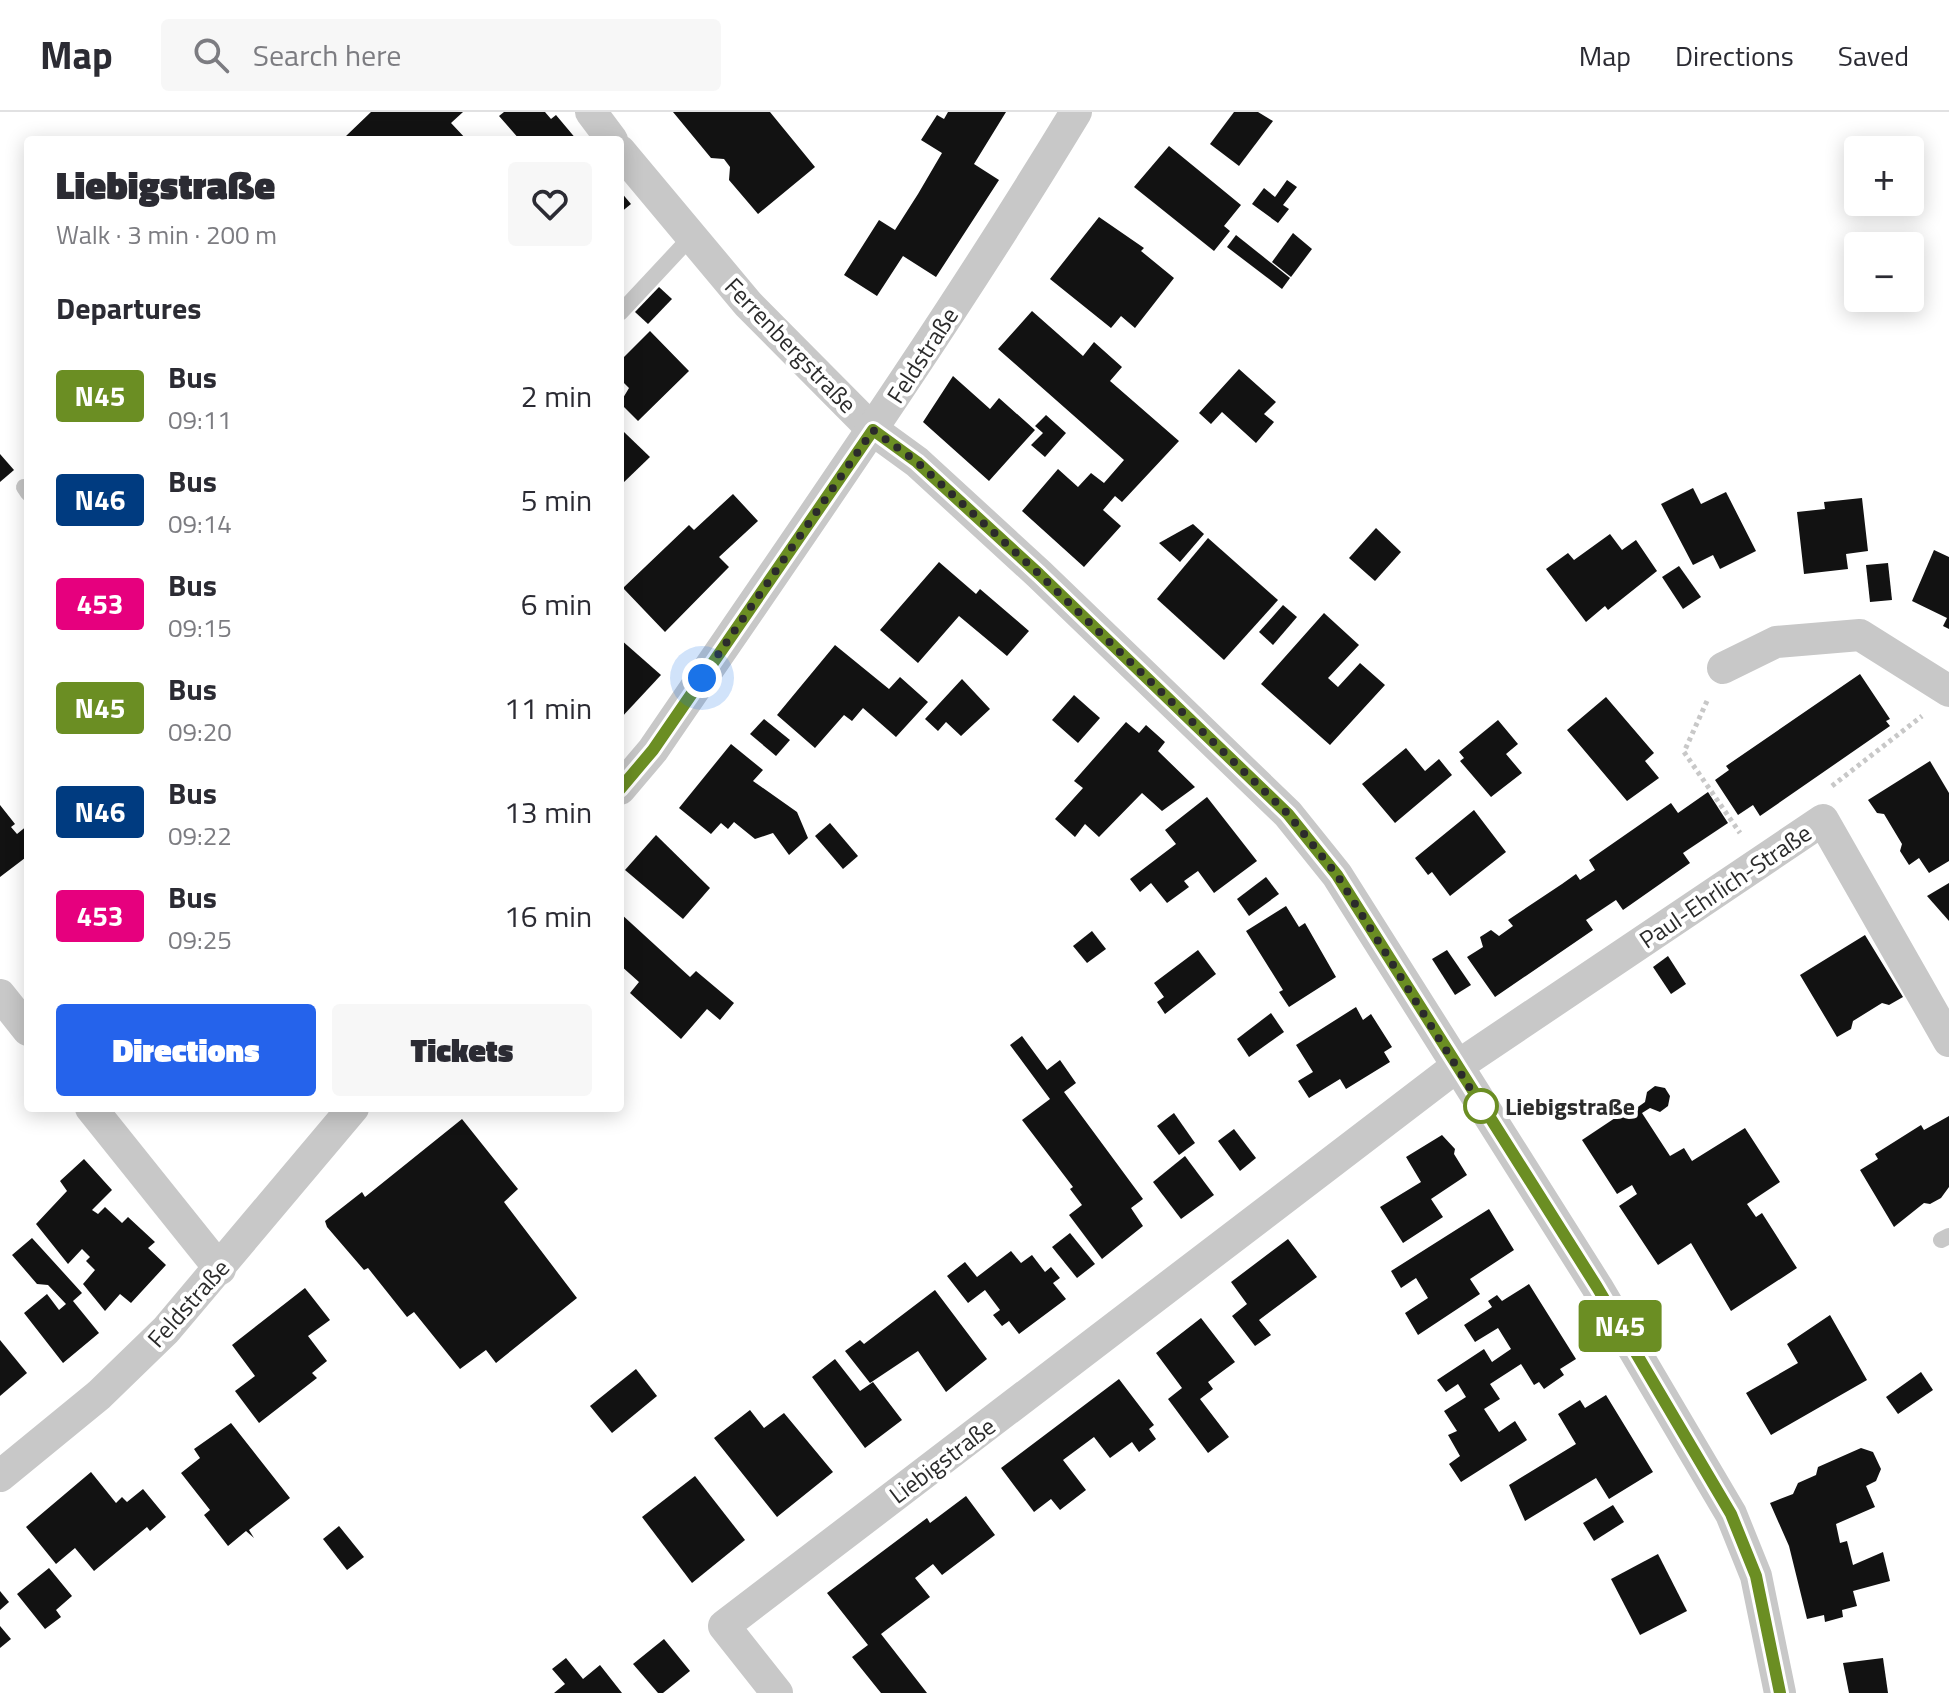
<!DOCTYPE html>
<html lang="en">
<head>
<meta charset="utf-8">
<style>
  body { margin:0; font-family:"Titillium Web",sans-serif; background:#f7f7f7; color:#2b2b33; height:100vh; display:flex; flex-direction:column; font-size:30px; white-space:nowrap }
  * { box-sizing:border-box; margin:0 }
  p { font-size:26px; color:#7c7c81 }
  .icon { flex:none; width:44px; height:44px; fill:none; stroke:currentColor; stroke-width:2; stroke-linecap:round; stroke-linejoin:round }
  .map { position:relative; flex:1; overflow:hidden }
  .details { position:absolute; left:24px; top:24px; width:600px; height:976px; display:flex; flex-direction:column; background:#fff; border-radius:8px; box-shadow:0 4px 20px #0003 }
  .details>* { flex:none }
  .badge { padding:0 16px; border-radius:6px; font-size:28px; line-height:52px }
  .buttons { position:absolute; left:1844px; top:24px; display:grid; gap:16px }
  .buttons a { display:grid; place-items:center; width:80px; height:80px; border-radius:8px; background:#fff; box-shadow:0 4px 20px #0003; font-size:40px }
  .you { position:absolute; width:40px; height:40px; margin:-20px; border:6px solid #fff; border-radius:50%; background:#1a73e8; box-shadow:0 0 0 12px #1a73e833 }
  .map>.badge { position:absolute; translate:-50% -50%; box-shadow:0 0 0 4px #fff }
  h2 { padding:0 32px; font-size:30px; line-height:72px }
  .round { display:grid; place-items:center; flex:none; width:84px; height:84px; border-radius:8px; background:#f7f7f7 }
  .summary { display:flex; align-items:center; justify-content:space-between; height:136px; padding:0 32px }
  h1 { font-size:38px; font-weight:800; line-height:60px }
  .action { display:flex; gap:16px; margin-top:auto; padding:16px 32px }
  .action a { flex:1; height:92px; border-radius:8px; background:#2563eb; color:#fff; font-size:32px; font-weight:800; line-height:92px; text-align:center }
  .action a+a { background:#f7f7f7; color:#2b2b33 }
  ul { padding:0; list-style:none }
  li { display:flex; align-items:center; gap:24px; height:104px; padding:0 32px }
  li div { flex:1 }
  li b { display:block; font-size:30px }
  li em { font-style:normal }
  li .badge { min-width:88px; font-weight:700; text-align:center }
  header { display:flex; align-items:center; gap:48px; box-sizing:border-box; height:112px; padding:0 40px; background:#fff; border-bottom:2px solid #e1e1e2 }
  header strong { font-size:38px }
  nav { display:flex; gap:44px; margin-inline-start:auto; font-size:28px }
  .search { width:560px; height:72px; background:#f7f7f7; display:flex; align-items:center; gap:20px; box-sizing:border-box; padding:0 28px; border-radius:8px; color:#7c7c81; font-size:30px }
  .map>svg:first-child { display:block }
  .building { fill:#121212 }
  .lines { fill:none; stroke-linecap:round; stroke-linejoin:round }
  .path { stroke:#c8c8c8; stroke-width:5; stroke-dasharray:4 4; stroke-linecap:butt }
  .lane { stroke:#c8c8c8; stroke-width:16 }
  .street { stroke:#c8c8c8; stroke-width:32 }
  .line-casing { stroke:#fff; stroke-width:18 }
  .line { stroke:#6b8e23; stroke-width:12 }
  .walk { stroke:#2b2b2b; stroke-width:8; stroke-dasharray:0 14.4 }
  .stop-dot { fill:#fff; stroke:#6b8e23; stroke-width:4 }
  .labels { text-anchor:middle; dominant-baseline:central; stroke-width:8; stroke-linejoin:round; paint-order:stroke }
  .street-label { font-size:24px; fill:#2b2b2b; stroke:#fff }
  .stop-label { font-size:24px; font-weight:bold; fill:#2b2b2b; stroke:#fff; text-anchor:start }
</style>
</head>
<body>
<header>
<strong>Map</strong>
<div class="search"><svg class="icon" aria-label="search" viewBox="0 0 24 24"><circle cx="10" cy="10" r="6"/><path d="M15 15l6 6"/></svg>Search here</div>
<nav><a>Map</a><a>Directions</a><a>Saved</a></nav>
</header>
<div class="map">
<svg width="1949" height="1581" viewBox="0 0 1949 1581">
  <rect width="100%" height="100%" fill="#fff"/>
  <g class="building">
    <path d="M 371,0 L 463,0 L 451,11 L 467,28 L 350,28 L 346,24 Z"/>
    <path d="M 504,0 L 545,0 L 551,7 L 556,3 L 577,28 L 520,28 L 499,4 Z"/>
    <path d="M 673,0 L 770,0 L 815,55 L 758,102 L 729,68 L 730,55 L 724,47 L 711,46 Z"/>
    <path d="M 948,0 L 1006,0 L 974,52 L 999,68 L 936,165 L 903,144 L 877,184 L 844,163 L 879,108 L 895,118 L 918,82 L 942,41 L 921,28 L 937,3 L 944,7 Z"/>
    <path d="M 1234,0 L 1258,0 L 1273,9 L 1239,54 L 1210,32 Z"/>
    <path d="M 1169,34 L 1241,93 L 1224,114 L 1230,119 L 1214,139 L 1134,75 Z"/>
    <path d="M 1287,68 L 1297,75 L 1283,93 L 1289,97 L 1278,111 L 1252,92 L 1264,76 L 1275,85 Z"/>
    <path d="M 620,79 L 631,92 L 620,101 Z"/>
    <path d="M 1099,105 L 1144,136 L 1141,139 L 1174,166 L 1135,216 L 1121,204 L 1111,216 L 1050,167 Z"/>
    <path d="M 1293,121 L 1312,137 L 1291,165 L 1272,150 Z"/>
    <path d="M 1236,123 L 1290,166 L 1282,177 L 1227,135 Z"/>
    <path d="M 659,175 L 672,187 L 648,212 L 635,200 Z"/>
    <path d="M 1032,199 L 1083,244 L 1094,230 L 1122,255 L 1110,269 L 1179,329 L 1122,390 L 1115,384 L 1103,398 L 1121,414 L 1084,455 L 1022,399 L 1058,357 L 1078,375 L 1091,361 L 1104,371 L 1124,348 L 998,237 Z"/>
    <path d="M 650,219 L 689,259 L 638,309 L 620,291 L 629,276 L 620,267 L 620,249 Z"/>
    <path d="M 1239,257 L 1276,290 L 1264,302 L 1274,310 L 1256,331 L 1222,300 L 1211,312 L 1199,301 Z"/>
    <path d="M 953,264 L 990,297 L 999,286 L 1035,318 L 989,369 L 923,310 Z"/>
    <path d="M 1046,303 L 1066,321 L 1045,345 L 1031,333 L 1043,321 L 1035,314 Z"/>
    <path d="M 624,320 L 650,345 L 622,372 L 620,324 Z"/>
    <path d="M 0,342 L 14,358 L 0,370 Z"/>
    <path d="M 1693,376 L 1701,392 L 1726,380 L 1756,439 L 1720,457 L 1713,443 L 1693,453 L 1661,392 Z"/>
    <path d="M 733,382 L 758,409 L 719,445 L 729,455 L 665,520 L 623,476 L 689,413 L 694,418 Z"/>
    <path d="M 1862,386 L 1868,439 L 1846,442 L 1848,457 L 1804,462 L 1797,400 L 1825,397 L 1824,390 Z"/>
    <path d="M 1193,412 L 1204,422 L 1180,450 L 1159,431 Z"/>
    <path d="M 1376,416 L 1401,440 L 1375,469 L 1349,446 Z"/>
    <path d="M 1610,422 L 1622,438 L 1636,428 L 1657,459 L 1608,498 L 1605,494 L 1586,510 L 1546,457 L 1568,441 L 1574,448 Z"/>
    <path d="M 1208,426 L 1278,488 L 1224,548 L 1157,487 Z"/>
    <path d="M 1934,438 L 1949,445 L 1949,517 L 1943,514 L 1947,506 L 1912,489 Z"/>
    <path d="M 939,450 L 976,482 L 980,477 L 1029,519 L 1007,544 L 959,504 L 918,551 L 880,518 Z"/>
    <path d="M 1888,451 L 1892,488 L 1870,490 L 1866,453 Z"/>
    <path d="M 1679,454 L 1701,485 L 1683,497 L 1662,465 Z"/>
    <path d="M 1283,493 L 1297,505 L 1273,533 L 1259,520 Z"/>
    <path d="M 1324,501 L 1359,533 L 1328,566 L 1338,575 L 1360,551 L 1385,573 L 1330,633 L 1261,572 Z"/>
    <path d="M 620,527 L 661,563 L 620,607 Z"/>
    <path d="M 835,533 L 889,577 L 900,565 L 928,590 L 896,625 L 863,596 L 852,609 L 844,603 L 815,636 L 777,603 Z"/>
    <path d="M 1860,562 L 1890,607 L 1886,609 L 1890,614 L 1760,704 L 1753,693 L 1738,703 L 1715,668 L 1729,658 L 1726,654 Z"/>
    <path d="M 962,567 L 990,597 L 961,624 L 946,610 L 938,619 L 925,607 Z"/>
    <path d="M 1074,583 L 1100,606 L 1078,631 L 1052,608 Z"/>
    <path d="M 1606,585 L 1654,641 L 1645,649 L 1659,666 L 1627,689 L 1567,618 Z"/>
    <path d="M 764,607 L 790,628 L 776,644 L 750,622 Z"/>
    <path d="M 1498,608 L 1518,632 L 1506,642 L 1522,661 L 1491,685 L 1460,649 L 1464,646 L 1459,640 Z"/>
    <path d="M 1126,610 L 1139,621 L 1146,613 L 1165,630 L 1158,639 L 1195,675 L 1162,699 L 1142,681 L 1099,725 L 1085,712 L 1075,725 L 1055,707 L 1083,676 L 1074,669 Z"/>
    <path d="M 731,632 L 763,658 L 753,669 L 797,700 L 808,726 L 789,743 L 773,721 L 755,727 L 734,710 L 728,717 L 721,711 L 711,722 L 679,696 Z"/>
    <path d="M 1406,636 L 1425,659 L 1439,647 L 1452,663 L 1395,711 L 1362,672 Z"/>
    <path d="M 1930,649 L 1949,681 L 1949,749 L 1929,761 L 1919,746 L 1909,753 L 1900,739 L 1902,732 L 1884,702 L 1877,701 L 1868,688 Z"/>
    <path d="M 1708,680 L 1728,711 L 1683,741 L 1690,751 L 1623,798 L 1616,788 L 1586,808 L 1593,818 L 1495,885 L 1467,845 L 1483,835 L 1480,825 L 1491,818 L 1499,824 L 1513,814 L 1508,808 L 1562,772 L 1576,762 L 1580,768 L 1595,758 L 1589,748 L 1671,691 L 1678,701 Z"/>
    <path d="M 1207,685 L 1257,749 L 1214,781 L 1198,759 L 1184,769 L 1189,775 L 1167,791 L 1151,771 L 1140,780 L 1130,767 L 1176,732 L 1165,718 Z"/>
    <path d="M 0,693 L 15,712 L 11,715 L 17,722 L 28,713 L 28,750 L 25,746 L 0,765 Z"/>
    <path d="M 1474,698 L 1506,740 L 1450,784 L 1432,760 L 1428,763 L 1415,746 Z"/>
    <path d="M 830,711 L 858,744 L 843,757 L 815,724 Z"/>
    <path d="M 656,723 L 710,776 L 683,807 L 625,758 Z"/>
    <path d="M 1266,765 L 1279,782 L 1249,804 L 1237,787 Z"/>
    <path d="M 1949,771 L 1949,809 L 1927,784 Z"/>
    <path d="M 1286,794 L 1299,815 L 1305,811 L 1336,865 L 1289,895 L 1279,880 L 1283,878 L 1246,819 Z"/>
    <path d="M 620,801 L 690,865 L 696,859 L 734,891 L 720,908 L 707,897 L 681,927 L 630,881 L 639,870 L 620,853 Z"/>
    <path d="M 1092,819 L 1106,837 L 1087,851 L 1073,834 Z"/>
    <path d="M 1865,823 L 1903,885 L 1889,893 L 1882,891 L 1853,909 L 1851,917 L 1837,925 L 1800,863 Z"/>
    <path d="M 1198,838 L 1216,862 L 1165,902 L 1157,890 L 1164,885 L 1154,871 Z"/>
    <path d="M 1447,838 L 1471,873 L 1455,883 L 1432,847 Z"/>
    <path d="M 1668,844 L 1686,872 L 1671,882 L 1653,855 Z"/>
    <path d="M 1356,895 L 1363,908 L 1371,902 L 1392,935 L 1384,940 L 1390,950 L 1346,977 L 1340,967 L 1309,986 L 1298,969 L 1313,960 L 1296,933 Z"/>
    <path d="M 1271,901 L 1284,920 L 1249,945 L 1237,927 Z"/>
    <path d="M 1022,924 L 1047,958 L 1060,948 L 1076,971 L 1064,980 L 1143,1087 L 1131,1096 L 1143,1114 L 1102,1147 L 1069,1103 L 1082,1093 L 1070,1077 L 1073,1075 L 1022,1008 L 1050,987 L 1010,933 Z"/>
    <path d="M 1655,974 L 1665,976 L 1670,984 L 1668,994 L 1660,1000 L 1650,996 L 1642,1001 L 1670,1044 L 1684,1036 L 1692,1049 L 1745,1016 L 1780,1070 L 1747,1092 L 1756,1105 L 1762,1101 L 1797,1156 L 1731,1199 L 1691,1131 L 1658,1153 L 1619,1094 L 1637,1082 L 1632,1073 L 1617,1082 L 1582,1028 L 1636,992 L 1638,995 L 1645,990 L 1647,980 Z"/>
    <path d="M 1174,1001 L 1195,1031 L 1179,1043 L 1157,1014 Z"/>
    <path d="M 1949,1004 L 1949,1075 L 1941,1086 L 1930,1092 L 1924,1091 L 1894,1115 L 1860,1058 L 1878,1047 L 1875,1042 L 1921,1013 L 1924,1018 Z"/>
    <path d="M 462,1007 L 518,1077 L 504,1090 L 577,1186 L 496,1251 L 486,1238 L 460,1257 L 414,1200 L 407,1205 L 368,1156 L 364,1158 L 327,1115 L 325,1109 L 362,1080 L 365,1085 Z"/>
    <path d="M 1234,1017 L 1256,1046 L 1240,1059 L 1218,1029 Z"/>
    <path d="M 1442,1023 L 1455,1037 L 1454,1042 L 1467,1063 L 1431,1087 L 1443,1105 L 1403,1131 L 1380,1095 L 1421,1070 L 1406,1045 Z"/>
    <path d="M 1185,1044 L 1214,1083 L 1181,1107 L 1153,1070 Z"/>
    <path d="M 84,1047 L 112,1078 L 92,1098 L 98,1102 L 105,1095 L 122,1111 L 128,1105 L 155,1130 L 148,1136 L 166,1153 L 131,1191 L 120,1182 L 105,1199 L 83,1172 L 95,1158 L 86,1149 L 90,1145 L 82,1137 L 68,1152 L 36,1112 L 67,1079 L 60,1069 Z"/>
    <path d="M 1489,1097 L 1514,1138 L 1470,1167 L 1480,1182 L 1418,1223 L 1405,1201 L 1428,1186 L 1416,1166 L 1401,1176 L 1391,1159 Z"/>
    <path d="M 1070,1121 L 1095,1152 L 1077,1166 L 1052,1135 Z"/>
    <path d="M 32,1126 L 82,1181 L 73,1189 L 99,1221 L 63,1251 L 24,1201 L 47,1182 L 59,1198 L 66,1192 L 48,1173 L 37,1172 L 12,1143 Z"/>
    <path d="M 1288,1127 L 1317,1165 L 1259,1208 L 1271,1223 L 1255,1234 L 1232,1204 L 1247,1192 L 1231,1170 Z"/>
    <path d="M 1011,1139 L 1021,1151 L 1032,1143 L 1045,1160 L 1051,1155 L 1060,1166 L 1053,1171 L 1066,1187 L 1019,1222 L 1009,1209 L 1002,1214 L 993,1203 L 1000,1198 L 985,1178 L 968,1191 L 947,1164 L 965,1150 L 977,1165 Z"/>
    <path d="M 1529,1172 L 1576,1247 L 1560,1257 L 1564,1263 L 1544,1277 L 1539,1270 L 1534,1273 L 1521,1252 L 1490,1272 L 1500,1287 L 1484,1297 L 1499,1320 L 1515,1309 L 1527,1328 L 1461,1370 L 1449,1352 L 1460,1344 L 1448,1323 L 1457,1319 L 1444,1299 L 1466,1285 L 1458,1272 L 1446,1280 L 1437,1268 L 1484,1237 L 1492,1250 L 1511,1237 L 1498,1216 L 1475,1230 L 1464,1213 L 1492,1195 L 1488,1189 L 1497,1183 L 1502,1189 Z"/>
    <path d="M 305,1176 L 330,1208 L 308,1224 L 327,1249 L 312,1261 L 317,1266 L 259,1311 L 235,1279 L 255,1264 L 232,1233 Z"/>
    <path d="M 935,1178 L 987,1247 L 946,1280 L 918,1239 L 870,1271 L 845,1239 L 860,1228 L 864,1232 Z"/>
    <path d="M 1830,1203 L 1867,1268 L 1771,1323 L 1746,1281 L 1798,1251 L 1787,1232 Z"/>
    <path d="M 1201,1206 L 1235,1250 L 1208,1270 L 1213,1277 L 1200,1287 L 1229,1325 L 1208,1341 L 1168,1287 L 1182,1276 L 1156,1241 Z"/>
    <path d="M 0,1228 L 27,1261 L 0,1284 Z"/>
    <path d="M 835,1247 L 860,1279 L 873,1270 L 902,1308 L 865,1336 L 812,1265 Z"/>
    <path d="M 636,1257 L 657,1284 L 612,1321 L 590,1294 Z"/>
    <path d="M 1921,1260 L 1933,1278 L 1898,1302 L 1886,1285 Z"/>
    <path d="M 1119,1267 L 1154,1313 L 1149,1317 L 1156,1327 L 1139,1340 L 1132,1330 L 1110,1346 L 1094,1325 L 1063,1348 L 1086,1378 L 1060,1398 L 1051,1387 L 1034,1400 L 1001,1356 Z"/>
    <path d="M 1606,1283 L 1653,1360 L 1609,1387 L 1596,1366 L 1525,1409 L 1509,1373 L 1576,1332 L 1558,1302 L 1580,1288 L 1585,1296 Z"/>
    <path d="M 750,1298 L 764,1316 L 784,1301 L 833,1360 L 777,1405 L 714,1326 Z"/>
    <path d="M 231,1311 L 290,1386 L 249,1418 L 254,1426 L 246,1419 L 228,1434 L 204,1403 L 210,1398 L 181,1361 L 200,1346 L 194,1337 Z"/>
    <path d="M 1861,1336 L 1873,1340 L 1881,1357 L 1876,1369 L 1866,1374 L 1875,1395 L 1836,1412 L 1840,1431 L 1847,1429 L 1853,1453 L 1883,1440 L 1890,1469 L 1853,1479 L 1857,1494 L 1842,1498 L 1843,1505 L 1825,1510 L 1824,1503 L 1807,1507 L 1789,1434 L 1770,1391 L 1793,1382 L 1798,1371 L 1816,1363 L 1818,1355 Z"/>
    <path d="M 91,1360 L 116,1391 L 122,1385 L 127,1390 L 143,1377 L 166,1405 L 150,1419 L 147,1415 L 94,1459 L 75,1436 L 56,1452 L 26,1415 Z"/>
    <path d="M 695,1364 L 745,1428 L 692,1471 L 642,1405 Z"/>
    <path d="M 966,1384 L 995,1423 L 942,1463 L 933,1452 L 915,1466 L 930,1485 L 881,1522 L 927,1581 L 881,1581 L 852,1545 L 868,1533 L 827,1481 L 927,1406 L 930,1411 Z"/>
    <path d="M 1613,1393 L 1624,1410 L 1594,1429 L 1583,1411 Z"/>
    <path d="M 339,1414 L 364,1445 L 347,1458 L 323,1427 Z"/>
    <path d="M 1658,1442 L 1687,1499 L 1640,1523 L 1611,1467 Z"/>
    <path d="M 49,1456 L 72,1484 L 56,1498 L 61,1505 L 45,1517 L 17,1482 Z"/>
    <path d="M 0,1479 L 9,1490 L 0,1498 Z"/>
    <path d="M 0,1514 L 11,1527 L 0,1536 Z"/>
    <path d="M 664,1527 L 690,1559 L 663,1581 L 658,1581 L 633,1552 Z"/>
    <path d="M 566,1546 L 583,1567 L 600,1553 L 622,1581 L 554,1581 L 565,1572 L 552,1557 Z"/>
    <path d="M 1883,1546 L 1888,1581 L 1849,1581 L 1843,1551 Z"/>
  </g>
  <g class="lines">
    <g class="path">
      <path d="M 1707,589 L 1684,640 L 1740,721"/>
      <path d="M 1832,674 L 1922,604"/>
    </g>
    <g class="lane">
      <path d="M 620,201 L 690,126"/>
      <path d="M 24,375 L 28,381"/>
      <path d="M 1941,1128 L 1949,1124"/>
    </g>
    <g class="street">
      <path d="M 591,0 L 612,28"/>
      <path d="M 620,39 L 748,192 L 873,318 L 917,350 L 1039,462 L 1288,702 L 1337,763 L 1597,1175 L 1731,1402 L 1756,1464 L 1780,1581"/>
      <path d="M 1723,556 L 1776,530 L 1860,523 L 1949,579"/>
      <path d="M 620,677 L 653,638 C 797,427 944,218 1076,0"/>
      <path d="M 0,883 L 28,918"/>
      <path d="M 91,996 L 220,1157"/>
      <path d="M 0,1364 L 99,1283 L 166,1218 L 353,996"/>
      <path d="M 777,1581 L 724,1514 L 1456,955 L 1823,708 L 1949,929"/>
    </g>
  </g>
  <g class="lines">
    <g class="line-casing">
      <path id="line" d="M 620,677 L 653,638 L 873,318 L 917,350 L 1039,462 L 1288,702 L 1337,763 L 1597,1175 L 1731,1402 L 1756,1464 L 1780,1581"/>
    </g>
    <use href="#line" class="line"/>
    <path class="walk" d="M 702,566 L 873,318 L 917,350 L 1039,462 L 1288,702 L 1337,763 L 1481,994"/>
  </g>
  <circle class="stop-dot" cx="1481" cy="994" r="16"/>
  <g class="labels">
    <g class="street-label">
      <text transform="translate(791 233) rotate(46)">Ferrenbergstraße</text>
      <text transform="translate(922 243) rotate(-57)">Feldstraße</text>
      <text transform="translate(1725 774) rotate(-34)">Paul-Ehrlich-Straße</text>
      <text transform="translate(188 1191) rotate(-48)">Feldstraße</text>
      <text transform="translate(942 1348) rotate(-37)">Liebigstraße</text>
    </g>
    <g class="stop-label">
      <text x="1505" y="994">Liebigstraße</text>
    </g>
  </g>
</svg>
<div class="buttons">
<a>+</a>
<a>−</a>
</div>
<div class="you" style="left:702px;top:566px"></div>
<b class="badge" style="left:1620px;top:1214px;background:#6b8e23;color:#fff">N45</b>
<section class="details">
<div class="summary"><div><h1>Liebigstraße</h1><p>Walk · 3 min · 200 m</p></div><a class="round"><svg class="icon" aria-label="heart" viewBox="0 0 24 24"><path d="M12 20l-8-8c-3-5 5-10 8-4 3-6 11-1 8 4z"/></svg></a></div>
<h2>Departures</h2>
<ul>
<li><span class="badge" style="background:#6b8e23;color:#fff">N45</span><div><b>Bus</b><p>09:11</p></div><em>2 min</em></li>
<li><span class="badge" style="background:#003b80;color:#fff">N46</span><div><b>Bus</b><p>09:14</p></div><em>5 min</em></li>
<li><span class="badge" style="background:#e6007e;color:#fff">453</span><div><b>Bus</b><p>09:15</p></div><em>6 min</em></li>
<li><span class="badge" style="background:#6b8e23;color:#fff">N45</span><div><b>Bus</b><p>09:20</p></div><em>11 min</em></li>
<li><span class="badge" style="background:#003b80;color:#fff">N46</span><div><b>Bus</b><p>09:22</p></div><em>13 min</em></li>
<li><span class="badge" style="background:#e6007e;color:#fff">453</span><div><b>Bus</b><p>09:25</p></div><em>16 min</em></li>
</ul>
<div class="action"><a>Directions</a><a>Tickets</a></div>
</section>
</div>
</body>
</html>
